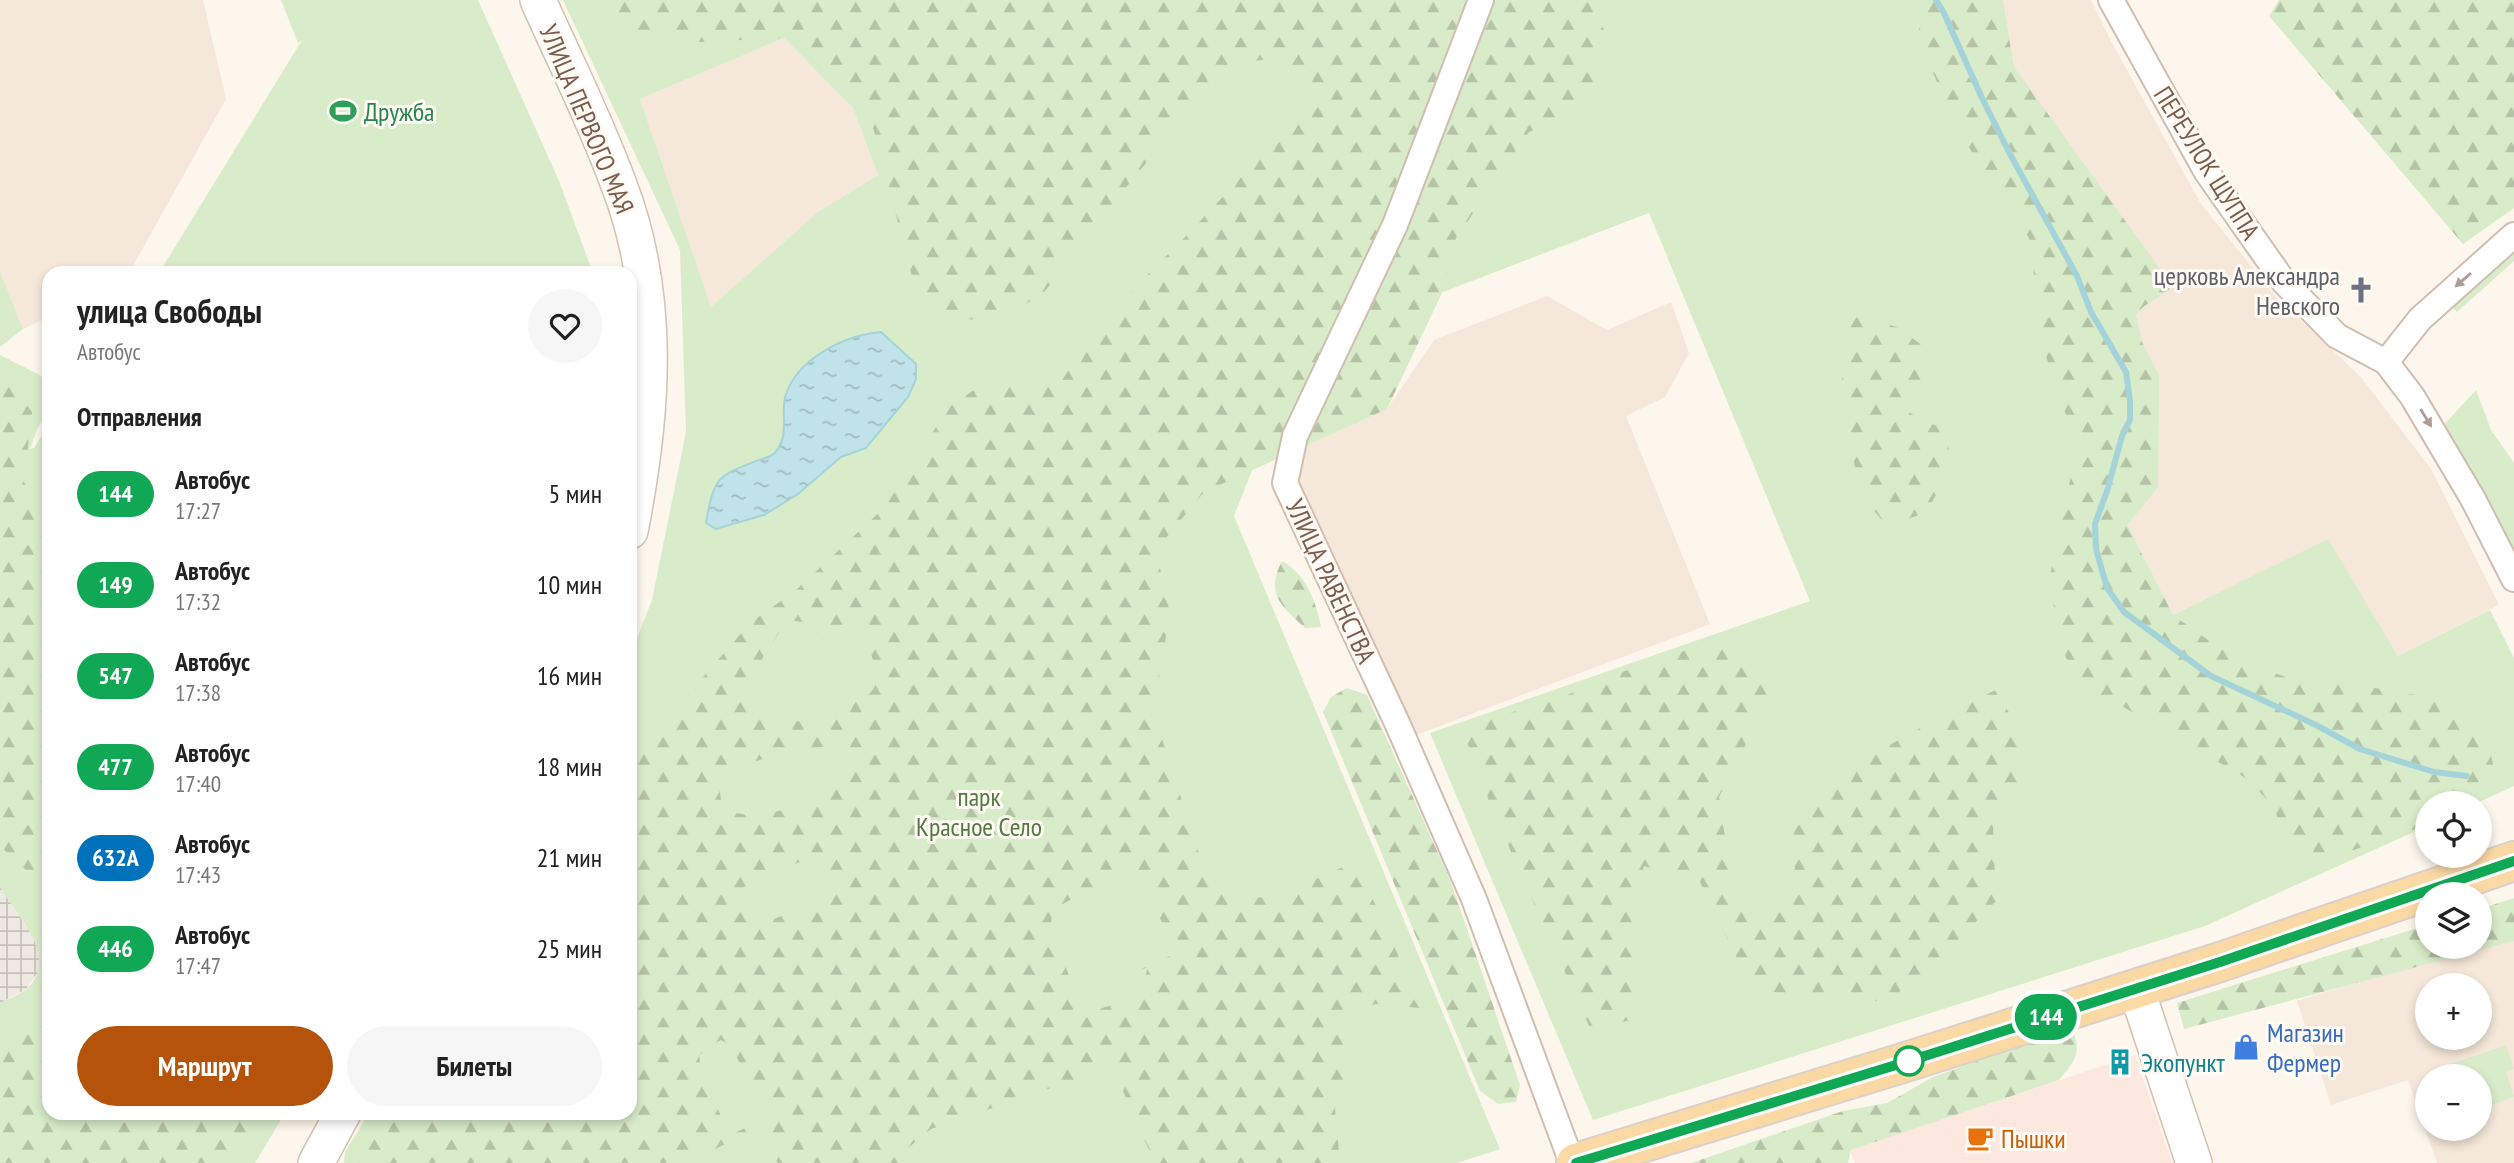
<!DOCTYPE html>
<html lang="ru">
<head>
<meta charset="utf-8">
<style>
  body { margin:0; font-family:"PT Sans Narrow",sans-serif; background:#f6f6f6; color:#222; height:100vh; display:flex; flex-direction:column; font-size:26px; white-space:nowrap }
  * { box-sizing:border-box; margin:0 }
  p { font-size:23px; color:#767676 }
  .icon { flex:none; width:38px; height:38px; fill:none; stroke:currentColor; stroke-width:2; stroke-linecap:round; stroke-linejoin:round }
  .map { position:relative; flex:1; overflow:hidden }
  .details { position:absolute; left:42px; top:266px; width:595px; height:854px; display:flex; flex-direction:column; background:#fff; border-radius:21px; box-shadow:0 4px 10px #0003 }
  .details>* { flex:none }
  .badge { padding:0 14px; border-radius:23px; font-size:24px; line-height:46px }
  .buttons { position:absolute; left:2415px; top:791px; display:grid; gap:14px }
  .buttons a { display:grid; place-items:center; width:77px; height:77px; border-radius:50%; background:#fff; box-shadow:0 4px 10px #0003; font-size:35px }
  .map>.badge { position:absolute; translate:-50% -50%; box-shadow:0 0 0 4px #fff }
  h2 { padding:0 35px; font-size:26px; line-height:63px }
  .round { display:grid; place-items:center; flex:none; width:74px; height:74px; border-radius:37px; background:#f6f6f6 }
  .head { display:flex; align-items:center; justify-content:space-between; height:119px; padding:0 35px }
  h1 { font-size:33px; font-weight:800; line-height:52px }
  .primary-button { display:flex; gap:14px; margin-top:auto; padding:14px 35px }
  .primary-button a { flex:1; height:80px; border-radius:42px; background:#b45309; color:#fff; font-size:28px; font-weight:800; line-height:80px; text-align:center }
  .primary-button a+a { background:#f6f6f6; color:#222 }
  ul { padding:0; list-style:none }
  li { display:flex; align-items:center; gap:21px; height:91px; padding:0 35px }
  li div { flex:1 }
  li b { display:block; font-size:26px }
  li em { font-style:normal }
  li .badge { min-width:77px; font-weight:700; text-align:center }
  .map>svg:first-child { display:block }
  .residential { fill:#f5e8da; fill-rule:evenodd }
  .commercial { fill:#fde8e0 }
  .industrial { fill:url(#industrial-grid) }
  .green { fill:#d8ecc9; fill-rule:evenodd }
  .forest { fill:url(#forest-firs); fill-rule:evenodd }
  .water { fill:url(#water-ripples); stroke:#a5d3da; stroke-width:2 }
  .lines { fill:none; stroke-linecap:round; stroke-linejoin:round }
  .stream { stroke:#a5d3da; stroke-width:6 }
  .street-casing { stroke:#d1beb0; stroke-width:28 }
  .secondary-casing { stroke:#d6c0b0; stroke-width:38 }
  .primary-casing { stroke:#dad1cd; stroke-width:42 }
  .street { stroke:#fff; stroke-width:24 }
  .secondary { stroke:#fff; stroke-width:35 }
  .primary { stroke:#fbd9a5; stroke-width:38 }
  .oneway { fill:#af9d94 }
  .line-casing { stroke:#fff; stroke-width:16 }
  .line { stroke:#10a855; stroke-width:10 }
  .stop-dot { fill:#fff; stroke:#10a855; stroke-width:3.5 }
  .labels { text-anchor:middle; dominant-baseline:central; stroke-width:6; stroke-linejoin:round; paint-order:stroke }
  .leisure-label { font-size:26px; fill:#27864d; stroke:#fffaf3; text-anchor:start }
  .street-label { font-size:26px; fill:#7a5c4d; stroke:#fffaf3 }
  .worship-label { font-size:26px; fill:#5b616d; stroke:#fffaf3; text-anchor:end }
  .park-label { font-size:26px; fill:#537a41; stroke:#fffaf3 }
  .shop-label { font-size:26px; fill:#366cbe; stroke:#fffaf3; text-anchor:start }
  .culture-label { font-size:26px; fill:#0d838f; stroke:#fffaf3; text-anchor:start }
  .food-label { font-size:26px; fill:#c56008; stroke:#fffaf3; text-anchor:start }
</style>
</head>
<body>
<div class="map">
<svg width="2514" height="1163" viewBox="0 0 2514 1163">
  <defs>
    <pattern id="industrial-grid" width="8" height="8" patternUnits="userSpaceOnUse" patternTransform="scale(1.75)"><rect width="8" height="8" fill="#efe9e4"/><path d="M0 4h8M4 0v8" fill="none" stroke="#c7c0bb"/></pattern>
    <pattern id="forest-firs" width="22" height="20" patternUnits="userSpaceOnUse" patternTransform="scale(1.75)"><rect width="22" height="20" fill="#d8ecc9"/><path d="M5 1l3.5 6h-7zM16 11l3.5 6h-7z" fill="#b4c2a5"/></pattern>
    <pattern id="water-ripples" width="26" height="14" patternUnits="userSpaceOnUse" patternTransform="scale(1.75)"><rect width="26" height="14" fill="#bfe3e8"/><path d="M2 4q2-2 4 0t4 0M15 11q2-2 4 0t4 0" fill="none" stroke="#a0bbbe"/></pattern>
  </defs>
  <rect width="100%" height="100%" fill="#fdf6ec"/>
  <g class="residential">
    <path d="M 0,0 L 203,0 L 226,99 L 129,273 L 49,273 L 49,317 L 23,329 L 0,271 Z"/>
    <path d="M 2002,0 L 2091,0 L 2111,41 L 2201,204 L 2277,298 L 2361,377 L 2431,469 L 2499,605 L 2398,656 L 2328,540 L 2173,615 L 2127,525 L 2158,486 L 2159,375 L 2142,342 L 2136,315 L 2143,307 L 2173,287 L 2014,67 Z"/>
    <path d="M 784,38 L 853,108 L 878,175 L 818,212 L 711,308 L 640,99 Z"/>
    <path d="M 1547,296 L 1607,330 L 1671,302 L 1689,353 L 1665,397 L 1626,416 L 1710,624 L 1416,735 L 1300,484 L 1300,448 L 1387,409 L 1434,340 Z"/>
    <path d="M 2514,932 L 2514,1163 L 2437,1163 L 2408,1080 L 2331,1105 L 2297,1001 L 2468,947 L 2480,947 ZM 2427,985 L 2480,985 L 2480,1038 L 2427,1038 ZM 2427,1076 L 2480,1076 L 2480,1129 L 2427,1129 Z"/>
  </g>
  <path class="commercial" d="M 2135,1055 L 2172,1163 L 1855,1163 L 1850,1150 Z"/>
  <path class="industrial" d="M 0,887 L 32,935 L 39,953 L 40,969 L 26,989 L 0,1003 Z"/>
  <g class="green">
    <path d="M 281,0 L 478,0 L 559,181 L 593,273 L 159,273 L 302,40 L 298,43 Z"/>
    <path d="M 563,0 L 1438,0 L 1234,516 L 1500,1149 L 1457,1163 L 344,1163 L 345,1152 L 369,1113 L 630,1113 L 630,656 L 652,600 L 686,432 L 680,250 ZM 784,38 L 853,108 L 878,175 L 818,212 L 711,307 L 640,99 Z"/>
    <path d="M 1509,0 L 2003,0 L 2014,67 L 2173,287 L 2143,307 L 2136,315 L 2142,342 L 2159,375 L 2158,487 L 2127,525 L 2173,615 L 2328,539 L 2398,656 L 2490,610 L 2514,658 L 2514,786 L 2477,803 L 2427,803 L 2427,826 L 2205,926 L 1593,1120 L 1430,733 L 1810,601 L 1649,213 L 1388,313 Z"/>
    <path d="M 2514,242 L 2514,261 L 2457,312 L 2447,302 Z"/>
    <path d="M 0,271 L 23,329 L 0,347 Z"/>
    <path d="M 0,355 L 40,375 L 49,386 L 49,410 L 38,427 L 30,449 L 34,448 L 49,424 L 49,1113 L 285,1113 L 255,1163 L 0,1163 L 0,1003 C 8,999 18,995 25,990 C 62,959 17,916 0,887 Z"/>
    <path d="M 2476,390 L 2491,430 L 2514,463 L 2514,564 L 2440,429 Z"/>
    <path d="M 2506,1045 L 2514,1069 L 2506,1072 L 2514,1097 L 2480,1109 L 2480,1076 L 2448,1076 L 2445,1066 Z"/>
  </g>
  <g class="forest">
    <path d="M 601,0 L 1589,0 L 1608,38 L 1591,92 L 1557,120 L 1529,132 L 1456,238 L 1442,293 L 1387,409 L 1204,492 L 1156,550 L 1170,614 L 1153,711 L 1203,866 L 1234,900 L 1281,895 L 1354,862 L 1385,924 L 1420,1008 L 1375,1004 L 1342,1020 L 1348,1074 L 1335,1108 L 1340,1163 L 1157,1163 C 1138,1133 1128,1099 1112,1067 L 931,1129 L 902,1153 L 903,1163 L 778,1163 L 765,1148 L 766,1126 L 719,1147 L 692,1163 L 359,1163 L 358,1154 L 386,1113 L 630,1113 L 630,761 L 751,622 L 794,592 L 885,507 L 949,407 L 987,381 L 1060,384 L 1091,332 L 1185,237 L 1283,133 L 1306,98 L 1282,57 L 1254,61 L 1189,111 L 1100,219 L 1045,291 L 998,323 L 936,315 L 918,299 L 870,116 L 826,67 L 784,38 L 698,42 L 628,31 ZM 787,620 L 803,622 L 808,632 L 836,633 L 853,625 C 865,640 881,666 875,686 C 870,702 807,722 791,722 C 784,723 776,721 769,721 L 754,704 L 749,679 ZM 847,744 L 850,757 C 841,768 826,793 815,800 C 805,806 790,809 779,811 C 744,818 708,819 724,772 C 759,758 808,747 847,744 ZM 813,856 L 831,894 L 754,928 L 737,890 ZM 1138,870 L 1176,953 L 1133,973 L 1148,967 L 1141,990 L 1124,1001 L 1084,1014 L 1051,929 C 1051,922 1051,914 1057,908 C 1067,899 1122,876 1138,870 ZM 721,1040 L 730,1045 L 769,1118 L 729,1135 L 702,1072 L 699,1056 L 708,1046 Z"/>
    <path d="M 1921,0 L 2002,0 L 2014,67 L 2173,287 L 2143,307 L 2136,315 L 2142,342 L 2159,375 L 2158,487 L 2127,525 L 2173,615 L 2215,645 L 2256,667 L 2286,677 L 2346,683 L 2445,700 L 2489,746 L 2497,782 L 2474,803 L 2427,803 L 2427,825 L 2312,864 L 2286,846 L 2274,806 L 2244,777 L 2127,709 L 2098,696 L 2071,670 L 2061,645 L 2049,580 L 2077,447 L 2036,327 L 2036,288 L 2029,238 L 1962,137 L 1929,64 L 1919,32 Z"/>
    <path d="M 2279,0 L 2514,0 L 2514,208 L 2463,244 L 2269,16 Z"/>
    <path d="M 1848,313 L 1897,327 L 1922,345 L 1930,371 L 1909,399 L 1909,412 L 1925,422 L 1950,430 C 1949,456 1944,495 1922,513 C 1914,519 1895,521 1885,524 L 1862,496 L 1848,437 L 1842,380 Z"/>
    <path d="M 2,372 L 32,412 L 24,482 L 49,527 L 49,887 L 44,887 L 0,846 Z"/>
    <path d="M 1282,561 C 1306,574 1316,601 1321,627 L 1305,628 C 1281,606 1265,594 1282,561 Z"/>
    <path d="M 1708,643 L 1751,652 L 1772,693 L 1719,797 L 1736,910 L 1772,916 L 1795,868 L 1793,812 L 1886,747 L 1949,712 L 1996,690 L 2023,737 L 2022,776 L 1993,826 L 1996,901 L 1931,968 L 1886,1002 L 1771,992 L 1738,961 L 1699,880 L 1644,866 L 1632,913 L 1641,1000 L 1636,1020 L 1589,1026 L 1492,809 L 1462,729 L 1509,713 L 1554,701 L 1610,676 Z"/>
    <path d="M 1347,688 L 1367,695 L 1451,882 L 1520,1085 L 1516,1102 L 1498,1104 L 1480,1091 L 1323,712 L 1331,697 Z"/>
    <path d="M 2514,898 L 2514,941 L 2184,1029 L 2177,1003 L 2427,925 L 2427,947 L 2480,947 L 2480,909 Z"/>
    <path d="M 49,1025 L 49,1113 L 261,1113 L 237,1149 L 216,1163 L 0,1163 L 0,1032 Z"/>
    <path d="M 2074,1034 C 2082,1056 2072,1063 2059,1080 L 1851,1150 L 1848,1163 L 1691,1163 L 1843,1111 L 1887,1103 L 1933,1077 L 1988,1057 L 2040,1041 Z"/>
  </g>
  <path class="water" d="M 881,332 L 916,364 L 916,379 L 908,397 L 866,448 L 841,457 L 798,494 L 764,515 L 716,529 L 706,523 C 714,477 717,476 759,460 C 766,458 774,456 777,450 C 789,434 781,416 785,398 C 795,359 845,335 881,332 Z"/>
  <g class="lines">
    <path class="stream" d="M 1936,0 L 1943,11 L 1982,98 L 2010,154 L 2077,276 L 2091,312 L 2126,372 L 2130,401 L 2130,420 L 2122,436 L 2107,491 L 2095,524 L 2096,549 L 2107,588 L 2124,612 L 2211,676 L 2318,726 L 2360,749 L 2434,772 L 2467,776"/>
    <g class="street-casing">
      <g id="street">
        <path d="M 1481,0 L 1395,225 L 1295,436 L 1285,483 L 1398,725 L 1474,899 L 1572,1163"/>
        <path d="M 2111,0 L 2206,171 L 2284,282 L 2337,336 L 2386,362 L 2412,396 L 2473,499 L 2514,579"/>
        <path d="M 2386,362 L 2420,319 L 2514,235"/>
      </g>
    </g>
    <g class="secondary-casing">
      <g id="secondary">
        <path d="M 538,0 C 565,61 596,122 619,185 C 662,297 653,415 630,531"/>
        <path d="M 2136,988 L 2194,1163"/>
        <path d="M 316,1163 L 343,1113"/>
      </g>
    </g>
    <g class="primary-casing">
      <path id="primary" d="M 1576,1163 L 1909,1061 L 2220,962 L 2514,861"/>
    </g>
    <use href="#street" class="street"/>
    <use href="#secondary" class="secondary"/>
    <use href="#primary" class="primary"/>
  </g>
  <defs><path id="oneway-solid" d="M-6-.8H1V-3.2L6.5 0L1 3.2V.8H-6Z" transform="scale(1.75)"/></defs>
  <g class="oneway">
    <use href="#oneway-solid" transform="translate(2463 280) rotate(139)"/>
    <use href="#oneway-solid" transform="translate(2426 418) rotate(58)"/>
  </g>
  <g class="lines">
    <g class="line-casing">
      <path id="line" d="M 1576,1163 L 1909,1061 L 2220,962 L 2514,861"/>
    </g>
    <use href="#line" class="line"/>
  </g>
  <defs>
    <g id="stadium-bare" transform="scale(2.1)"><path d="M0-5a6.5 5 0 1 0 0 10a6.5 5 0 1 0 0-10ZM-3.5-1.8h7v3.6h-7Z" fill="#2e9e5b" stroke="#fffaf3" stroke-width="2.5" paint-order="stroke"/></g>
    <g id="church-bare" transform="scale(2.1)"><path d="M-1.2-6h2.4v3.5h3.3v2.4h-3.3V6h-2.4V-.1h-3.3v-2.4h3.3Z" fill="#6b7280" stroke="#fffaf3" stroke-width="2.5" paint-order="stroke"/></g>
    <g id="shop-bare" transform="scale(2.1)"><path d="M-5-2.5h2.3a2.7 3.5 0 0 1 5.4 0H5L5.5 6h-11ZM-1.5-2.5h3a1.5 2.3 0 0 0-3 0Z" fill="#3f7fe0" stroke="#fffaf3" stroke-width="2.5" paint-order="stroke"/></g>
    <g id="building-bare" transform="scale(2.1)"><path d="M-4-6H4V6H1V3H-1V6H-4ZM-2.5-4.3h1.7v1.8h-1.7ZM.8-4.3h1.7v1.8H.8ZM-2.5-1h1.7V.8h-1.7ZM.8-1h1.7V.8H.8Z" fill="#0f9aa8" stroke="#fffaf3" stroke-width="2.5" paint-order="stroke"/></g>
    <g id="cafe-bare" transform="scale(2.1)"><path d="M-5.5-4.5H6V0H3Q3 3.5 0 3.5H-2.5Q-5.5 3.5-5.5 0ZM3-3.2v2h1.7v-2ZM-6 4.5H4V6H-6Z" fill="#e8710a" stroke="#fffaf3" stroke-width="2.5" paint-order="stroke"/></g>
  </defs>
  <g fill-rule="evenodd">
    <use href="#stadium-bare" x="343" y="111"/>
    <use href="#church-bare" x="2361" y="290"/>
    <use href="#shop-bare" x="2246" y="1047"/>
    <use href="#building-bare" x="2120" y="1062"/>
    <use href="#cafe-bare" x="1980" y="1138"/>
  </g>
  <circle class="stop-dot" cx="1909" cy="1061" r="14"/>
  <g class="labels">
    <g class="leisure-label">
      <text x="364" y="111">Дружба</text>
    </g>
    <g class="street-label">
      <text transform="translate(587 119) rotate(67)">УЛИЦА ПЕРВОГО МАЯ</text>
      <text transform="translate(2207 163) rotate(58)">ПЕРЕУЛОК ЩУППА</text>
      <text transform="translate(1331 581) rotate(65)">УЛИЦА РАВЕНСТВА</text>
    </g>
    <g class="worship-label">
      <text x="2340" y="275">церковь Александра<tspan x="2340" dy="30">Невского</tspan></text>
    </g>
    <g class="park-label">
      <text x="979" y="796">парк<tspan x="979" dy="30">Красное Село</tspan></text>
    </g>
    <g class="shop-label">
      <text x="2267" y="1032">Магазин<tspan x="2267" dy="30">Фермер</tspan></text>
    </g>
    <g class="culture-label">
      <text x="2141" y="1062">Экопункт</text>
    </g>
    <g class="food-label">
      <text x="2001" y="1138">Пышки</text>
    </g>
  </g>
</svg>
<div class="buttons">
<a><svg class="icon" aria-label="locate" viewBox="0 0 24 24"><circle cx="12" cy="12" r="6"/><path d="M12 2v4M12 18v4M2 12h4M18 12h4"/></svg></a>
<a><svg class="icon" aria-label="layers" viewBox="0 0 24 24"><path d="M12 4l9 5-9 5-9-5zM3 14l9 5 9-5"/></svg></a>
<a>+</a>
<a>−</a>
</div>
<b class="badge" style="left:2046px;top:1017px;background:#10a855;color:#fff">144</b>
<section class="details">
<div class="head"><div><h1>улица Свободы</h1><p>Автобус</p></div><a class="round"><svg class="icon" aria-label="heart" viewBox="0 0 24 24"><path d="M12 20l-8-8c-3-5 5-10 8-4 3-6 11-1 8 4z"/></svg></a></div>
<h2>Отправления</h2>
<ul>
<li><span class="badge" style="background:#10a855;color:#fff">144</span><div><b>Автобус</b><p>17:27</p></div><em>5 мин</em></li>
<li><span class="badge" style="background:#10a855;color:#fff">149</span><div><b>Автобус</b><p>17:32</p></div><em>10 мин</em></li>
<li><span class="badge" style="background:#10a855;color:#fff">547</span><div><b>Автобус</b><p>17:38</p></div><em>16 мин</em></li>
<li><span class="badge" style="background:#10a855;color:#fff">477</span><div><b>Автобус</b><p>17:40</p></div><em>18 мин</em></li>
<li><span class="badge" style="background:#0072bc;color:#fff">632А</span><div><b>Автобус</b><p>17:43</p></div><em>21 мин</em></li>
<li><span class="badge" style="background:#10a855;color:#fff">446</span><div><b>Автобус</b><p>17:47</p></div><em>25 мин</em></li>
</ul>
<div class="primary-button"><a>Маршрут</a><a>Билеты</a></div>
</section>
</div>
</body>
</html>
